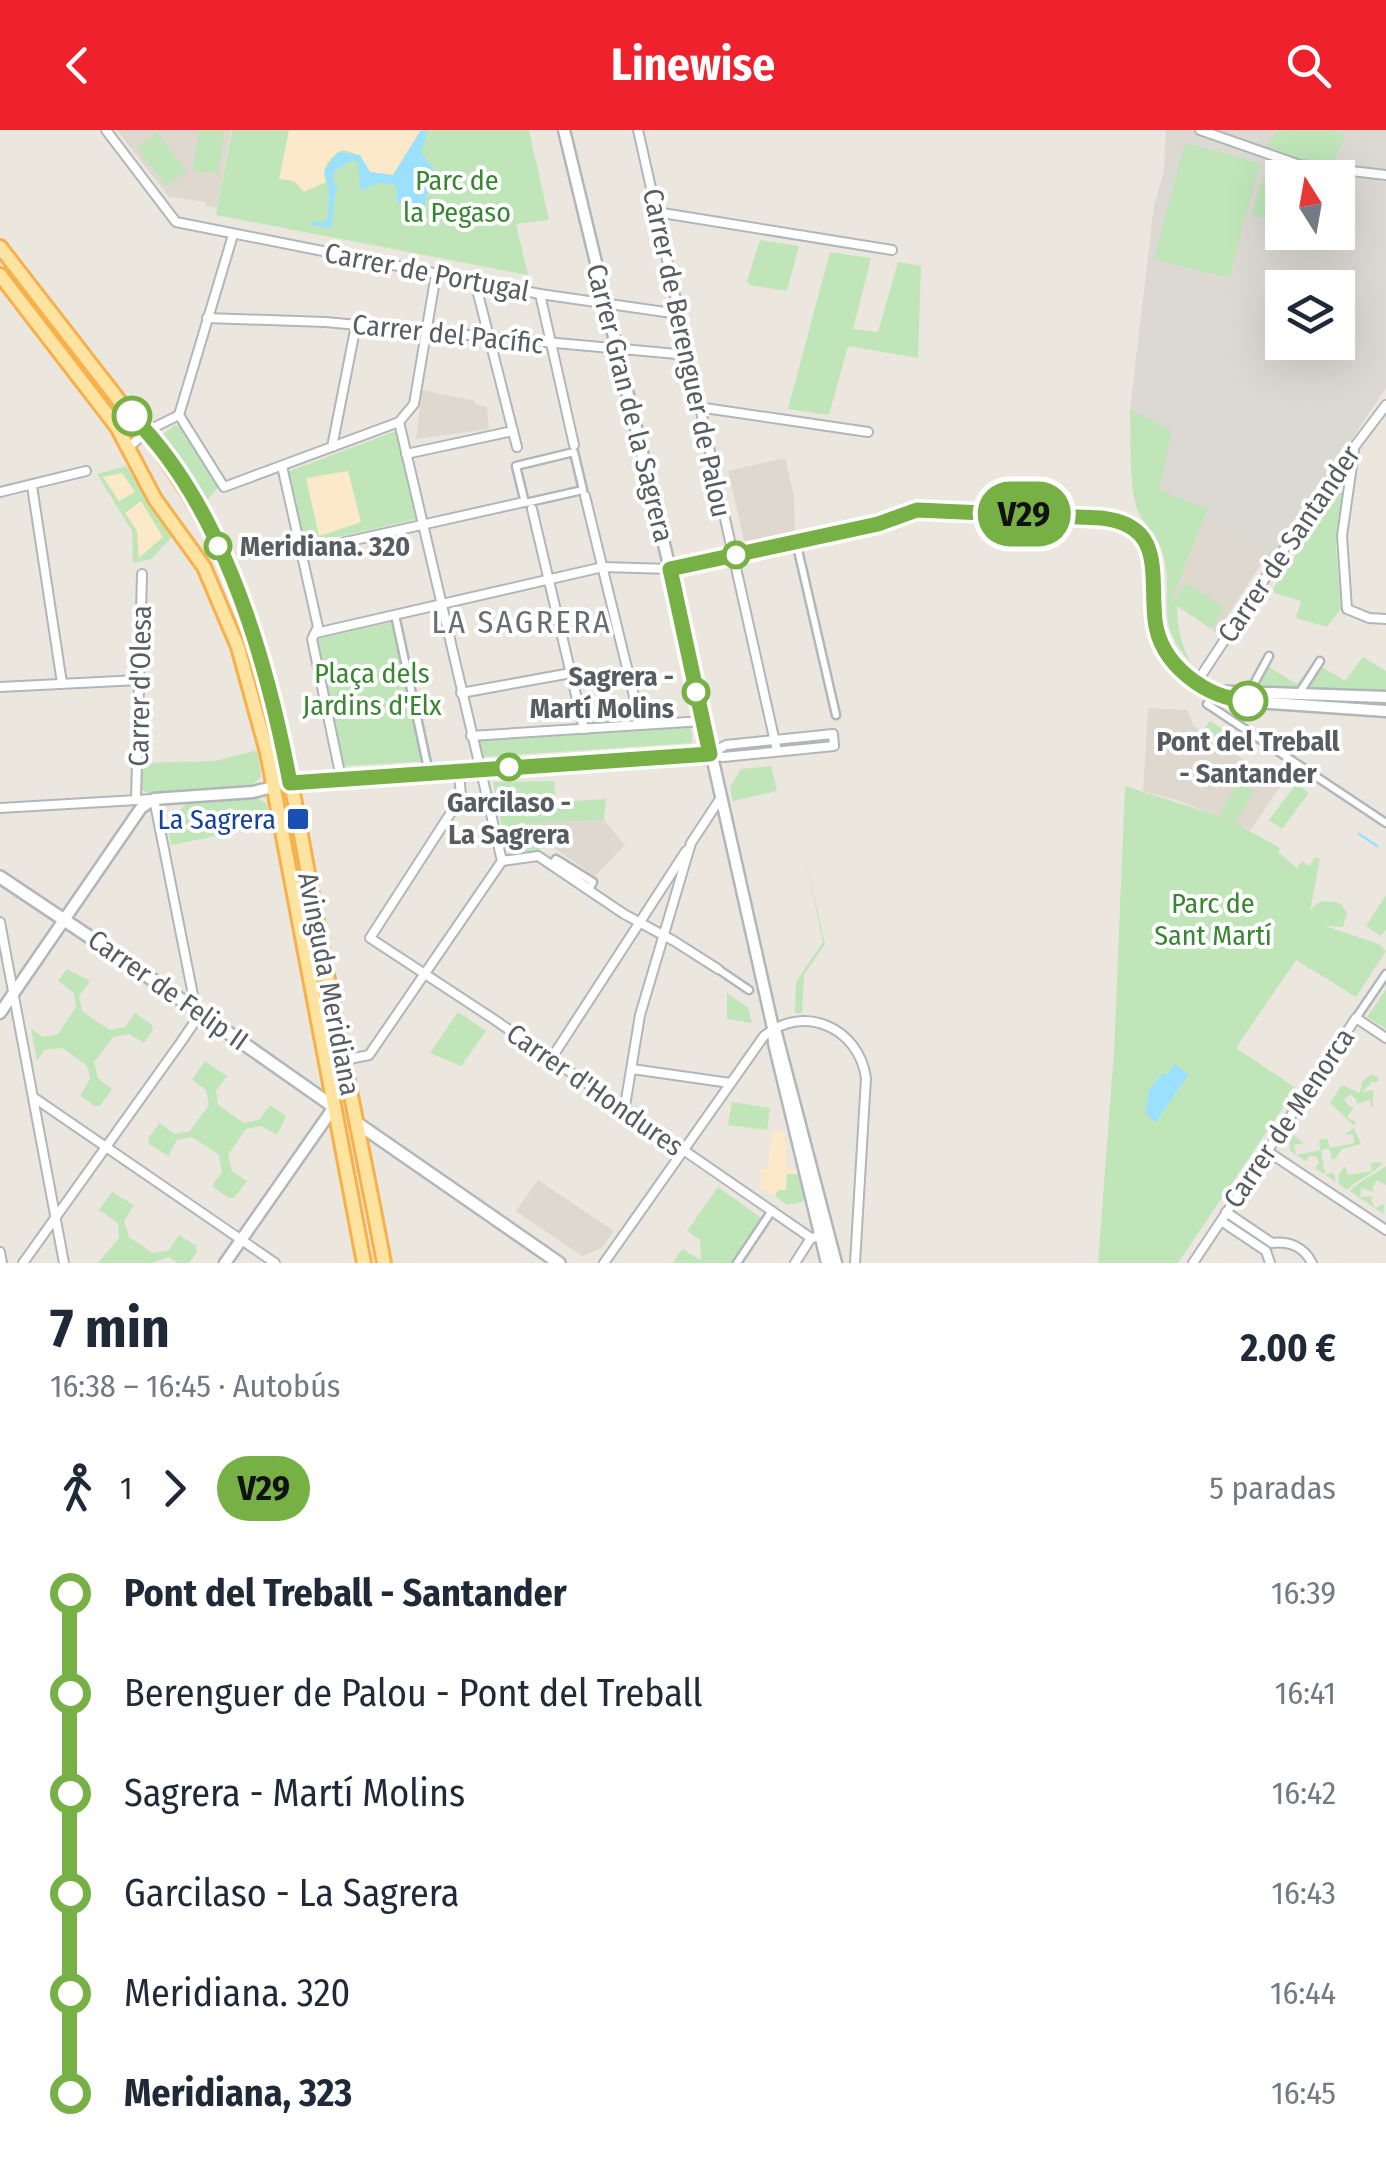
<!DOCTYPE html>
<html lang="es">
<head>
<meta charset="utf-8">
<style>
  body { margin:0; font-family:"Fira Sans Condensed",sans-serif; background:#f6f6f7; color:#1f2937; height:100vh; display:flex; flex-direction:column; font-size:38px; white-space:nowrap }
  * { box-sizing:border-box; margin:0 }
  p { font-size:32px; color:#747a83 }
  .icon { flex:none; width:55px; height:55px; fill:none; stroke:currentColor; stroke-width:2; stroke-linecap:round; stroke-linejoin:round }
  .map { position:relative; height:1133px; overflow:hidden }
  .panel { display:flex; flex-direction:column; background:#fff; flex:1 }
  .panel>* { flex:none }
  .badge { padding:0 20px; border-radius:32px; font-size:35px; line-height:65px }
  .needle { width:65px; rotate:349deg }
  .tools { position:absolute; left:1265px; top:30px; display:grid; gap:20px }
  .tools a { display:grid; place-items:center; width:90px; height:90px; border-radius:0px; background:#fff; box-shadow:0 10px 40px #0002; font-size:50px }
  .map>.badge { position:absolute; translate:-50% -50%; box-shadow:0 0 0 5px #fff }
  .legs { display:flex; align-items:center; gap:15px; height:110px; padding:0 50px; font-size:32px }
  .legs p { margin-inline-start:auto }
  .overview { display:flex; align-items:center; justify-content:space-between; height:170px; padding:0 50px }
  h1 { font-size:55px; font-weight:700; line-height:75px }
  ul { padding:0 50px; list-style:none }
  li { display:flex; align-items:center; gap:35px; height:100px; font-size:38px }
  li i { display:grid; place-items:center; width:15px; height:100%; margin:0 12px; background:currentColor }
  li i::after { content:''; width:25px; height:25px; margin:-12px; border:8px solid; border-radius:50%; background:#fff }
  li p { margin-inline-start:auto }
  li:first-child i { background:linear-gradient(#0000 50%,currentColor 0) }
  li:last-child i { background:linear-gradient(currentColor 50%,#0000 0) }
  header { display:flex; justify-content:space-between; align-items:center; height:130px; padding:0 50px; background:#ef212c; color:#fff; font-size:45px; font-weight:700 }
  .map>svg:first-child { display:block }
  .industrial { fill:#dcd9d3; fill-rule:evenodd }
  .education { fill:#ded8cf }
  .green { fill:#bfe5b9 }
  .sand { fill:#fbe9ca }
  .water { fill:#9be1ff }
  .lines { fill:none; stroke-linecap:round; stroke-linejoin:round }
  .stream { stroke:#9be1ff; stroke-width:2.5 }
  .pedestrian-casing { stroke:#b1b6ba; stroke-width:11 }
  .minor-casing { stroke:#b1b6ba; stroke-width:12 }
  .tertiary-casing { stroke:#b1b6ba; stroke-width:15 }
  .secondary-casing { stroke:#b2b7bc; stroke-width:16 }
  .primary-casing { stroke:#f6b04c; stroke-width:18 }
  .pedestrian { stroke:#fff; stroke-width:6 }
  .minor { stroke:#fff; stroke-width:8 }
  .tertiary { stroke:#fff; stroke-width:10 }
  .secondary { stroke:#fff; stroke-width:11 }
  .primary { stroke:#ffe3a0; stroke-width:12 }
  .tertiary-bridge-casing { stroke:#b1b6ba; stroke-width:15; stroke-linecap:butt }
  .tertiary-bridge { stroke:#fff; stroke-width:10 }
  .line-1-casing { stroke:#fff; stroke-width:22 }
  .line-1 { stroke:#77b045; stroke-width:15 }
  .stop-1-dot { fill:#fff; stroke:#77b045; stroke-width:5 }
  .transit-dot { fill:#1a4fb4; stroke:#fff; stroke-width:4 }
  .labels { text-anchor:middle; dominant-baseline:central; stroke-width:8; stroke-linejoin:round; paint-order:stroke }
  .park-label { font-size:28px; fill:#388631; stroke:#fff }
  .street-label { font-size:28px; fill:#575d60; stroke:#fff }
  .stop-label { font-size:28px; font-weight:bold; fill:#575d60; stroke:#fff }
  .transit-label { font-size:28px; fill:#164399; stroke:#fff; text-anchor:end }
  .quarter-label { font-size:32px; letter-spacing:2.5px; fill:#686f72; stroke:#fff }
</style>
</head>
<body>
<header><svg class="icon" aria-label="back" viewBox="0 0 24 24"><path d="M15 5l-7 7 7 7"/></svg>Linewise<svg class="icon" aria-label="search" viewBox="0 0 24 24"><circle cx="10" cy="10" r="6"/><path d="M15 15l6 6"/></svg></header>
<div class="map">
<svg width="1386" height="1133" viewBox="0 0 1386 1133">
  <rect width="100%" height="100%" fill="#ece7de"/>
  <path class="industrial" d="M 1166,0 L 1386,0 L 1386,258 L 1270,432 L 1205,387 L 1207,379 L 1158,360 L 1159,352 L 1130,279 L 1154,75 L 1164,41 ZM 1282,48 L 1338,48 L 1338,102 L 1282,102 ZM 1282,158 L 1338,158 L 1338,212 L 1282,212 Z"/>
  <g class="education">
    <path d="M 117,0 L 231,0 L 217,78 L 206,76 L 206,72 L 169,67 Z"/>
    <path d="M 422,260 L 475,271 L 475,274 L 487,277 L 489,299 L 416,309 Z"/>
    <path d="M 785,328 L 794,366 L 795,402 L 745,414 L 728,341 Z"/>
    <path d="M 1205,387 L 1265,428 L 1216,503 L 1171,471 Z"/>
    <path d="M 1148,578 L 1187,580 L 1194,596 L 1281,655 L 1251,700 L 1180,671 L 1143,661 Z"/>
    <path d="M 604,690 L 625,715 L 595,746 L 523,697 L 524,694 Z"/>
    <path d="M 538,1050 L 614,1101 L 602,1118 L 582,1126 L 516,1081 Z"/>
  </g>
  <g class="green">
    <path d="M 199,0 L 224,0 L 218,44 L 193,40 Z"/>
    <path d="M 232,0 L 529,0 L 549,90 L 516,94 L 528,145 L 216,85 Z"/>
    <path d="M 1277,0 L 1335,0 L 1345,6 L 1334,32 L 1324,31 L 1323,35 L 1265,19 Z"/>
    <path d="M 157,2 L 186,41 L 167,56 L 137,18 Z"/>
    <path d="M 1185,13 L 1260,33 L 1229,148 L 1154,129 Z"/>
    <path d="M 1267,37 L 1279,41 L 1264,88 L 1251,84 Z"/>
    <path d="M 760,110 L 799,116 L 787,161 L 750,155 L 747,151 Z"/>
    <path d="M 830,122 L 871,128 L 853,199 L 878,202 L 898,132 L 921,136 L 918,228 L 848,216 L 829,285 L 788,279 Z"/>
    <path d="M 1130,279 L 1172,301 L 1159,360 L 1208,379 L 1171,471 L 1173,472 L 1186,453 L 1225,478 L 1211,498 L 1177,476 C 1177,495 1181,518 1192,533 C 1149,491 1178,462 1161,418 C 1156,404 1142,393 1137,379 C 1129,356 1131,305 1130,279 Z"/>
    <path d="M 175,295 L 180,296 L 218,352 L 218,358 L 202,375 L 158,308 Z"/>
    <path d="M 399,300 L 417,389 L 302,415 L 287,342 Z"/>
    <path d="M 126,336 L 173,406 L 151,429 L 133,433 L 132,401 L 97,344 Z"/>
    <path d="M 1337,363 L 1343,363 L 1336,417 L 1341,479 L 1327,497 L 1296,488 L 1301,471 L 1271,462 Z"/>
    <path d="M 401,490 L 432,631 L 344,636 L 316,509 Z"/>
    <path d="M 1363,527 L 1386,541 L 1386,563 L 1252,558 L 1267,536 L 1297,554 L 1314,532 L 1345,551 Z"/>
    <path d="M 1210,591 L 1244,613 L 1236,624 L 1203,601 Z"/>
    <path d="M 691,595 L 692,613 L 480,627 L 477,607 Z"/>
    <path d="M 258,620 L 261,647 L 251,656 L 147,663 L 140,658 L 143,633 L 215,631 Z"/>
    <path d="M 771,636 L 777,661 L 733,671 L 730,657 L 741,639 Z"/>
    <path d="M 554,651 L 556,672 L 606,669 L 604,690 L 525,694 L 524,697 L 541,709 L 540,720 L 508,725 L 493,652 Z"/>
    <path d="M 1239,651 L 1254,661 L 1235,693 L 1280,718 L 1278,722 L 1297,738 L 1302,731 L 1310,736 L 1315,727 L 1320,729 L 1310,781 C 1318,770 1327,769 1341,774 L 1347,783 L 1343,797 L 1325,796 L 1379,814 L 1386,821 L 1356,867 L 1296,830 L 1236,918 L 1296,958 L 1178,1133 L 1098,1133 L 1114,921 L 1125,656 L 1228,689 L 1220,683 Z"/>
    <path d="M 1296,654 L 1309,663 L 1282,699 L 1269,690 Z"/>
    <path d="M 256,667 L 267,674 L 273,695 L 171,715 L 167,696 L 188,671 Z"/>
    <path d="M 804,723 L 825,814 L 804,845 L 802,883 L 795,883 L 796,852 L 823,812 Z"/>
    <path d="M 1386,765 L 1386,799 L 1381,806 L 1366,796 Z"/>
    <path d="M 67,839 L 90,851 L 79,866 L 82,881 L 110,900 L 125,897 L 135,883 L 152,895 L 153,900 L 144,913 L 129,904 L 113,907 L 94,932 L 98,948 L 112,959 L 100,976 L 95,976 L 80,966 L 90,949 L 87,935 L 62,918 L 44,920 L 37,931 L 31,899 L 43,907 L 58,904 L 76,877 L 74,863 L 58,851 Z"/>
    <path d="M 1386,859 L 1386,899 L 1367,887 Z"/>
    <path d="M 727,863 L 748,878 L 752,893 L 727,889 Z"/>
    <path d="M 458,882 L 486,901 L 461,936 L 430,923 Z"/>
    <path d="M 205,931 L 227,946 L 216,961 L 218,975 L 244,993 L 259,990 L 270,975 L 286,986 L 277,1005 L 262,996 L 246,999 L 228,1025 L 232,1041 L 247,1051 L 234,1068 L 229,1068 L 212,1056 L 222,1042 L 219,1025 L 192,1007 L 177,1010 L 168,1026 L 149,1014 L 148,1009 L 159,993 L 175,1004 L 190,1001 L 209,975 L 206,960 L 192,950 Z"/>
    <path d="M 1372,944 L 1379,948 L 1377,952 L 1372,952 L 1362,962 L 1373,960 L 1373,979 L 1369,970 L 1356,974 L 1357,971 L 1351,964 L 1344,970 L 1350,977 L 1354,976 L 1347,988 L 1357,992 L 1353,995 L 1330,973 L 1342,955 L 1360,963 L 1362,951 Z"/>
    <path d="M 732,972 L 770,978 L 767,1000 L 728,995 Z"/>
    <path d="M 1354,998 L 1361,1014 L 1342,1019 L 1335,1029 L 1332,1029 L 1329,1018 L 1321,1020 L 1325,1044 L 1334,1043 L 1336,1052 L 1315,1038 L 1319,1033 L 1316,1026 L 1309,1026 L 1306,1031 L 1290,1021 L 1289,1011 L 1293,1005 L 1304,1013 L 1294,1015 L 1296,1025 L 1320,1020 L 1319,1010 L 1327,1008 L 1330,1018 L 1354,1013 L 1353,1004 L 1344,1005 Z"/>
    <path d="M 1382,1032 C 1374,1046 1359,1047 1347,1060 L 1339,1054 L 1338,1046 L 1345,1036 L 1348,1045 L 1372,1041 L 1371,1033 Z"/>
    <path d="M 1386,1036 L 1386,1055 L 1377,1050 L 1372,1058 L 1374,1062 L 1361,1058 L 1360,1067 L 1373,1066 L 1371,1070 L 1375,1078 L 1384,1074 L 1383,1084 L 1350,1061 C 1360,1050 1374,1045 1386,1036 Z"/>
    <path d="M 787,1044 L 799,1044 L 805,1068 L 802,1072 L 787,1075 L 775,1066 Z"/>
    <path d="M 718,1057 L 768,1093 L 742,1133 L 673,1133 L 682,1119 L 701,1130 L 700,1110 L 687,1101 Z"/>
    <path d="M 112,1062 L 134,1075 L 124,1091 L 129,1107 L 153,1123 L 169,1120 L 179,1105 L 196,1116 L 197,1122 L 189,1133 L 177,1133 L 169,1127 L 151,1133 L 98,1133 L 119,1108 L 118,1093 L 99,1080 Z"/>
  </g>
  <g class="sand">
    <path d="M 289,0 L 421,0 L 393,45 L 370,42 C 361,30 359,23 342,20 C 330,26 321,39 326,52 L 304,62 L 294,51 L 279,49 Z"/>
    <path d="M 348,341 L 361,392 L 319,406 L 306,348 Z"/>
    <path d="M 122,343 L 135,362 L 119,371 L 103,347 Z"/>
    <path d="M 141,371 L 163,407 L 139,428 L 137,401 L 125,383 Z"/>
    <path d="M 772,1001 L 785,1002 L 787,1039 L 798,1040 L 799,1044 L 787,1044 L 786,1060 L 777,1060 L 775,1066 L 760,1057 L 761,1039 L 767,1040 Z"/>
  </g>
  <g class="water">
    <path d="M 421,0 L 428,1 L 421,22 L 437,45 L 428,56 L 425,75 L 403,76 L 396,70 L 397,59 L 393,54 L 377,53 L 361,61 L 358,33 L 353,30 L 335,40 L 333,50 L 337,59 C 332,72 335,83 331,98 L 311,95 L 312,91 L 323,93 L 328,87 L 329,60 L 324,41 L 338,22 L 360,25 L 370,42 L 393,45 Z"/>
    <path d="M 1174,934 L 1189,944 L 1156,992 L 1146,984 L 1148,962 L 1162,943 L 1167,945 Z"/>
  </g>
  <g class="lines">
    <path class="stream" d="M 1359,704 L 1377,716"/>
    <g class="pedestrian-casing">
      <g id="pedestrian">
        <path d="M 574,322 L 583,360 L 525,373 L 516,336 Z"/>
        <path d="M 798,420 L 836,585"/>
        <path d="M 395,485 L 427,634"/>
        <path d="M 1250,561 L 1269,526"/>
        <path d="M 1300,562 L 1320,531"/>
        <path d="M 1207,574 L 1386,693"/>
        <path d="M 556,729 L 593,752 L 590,758 L 553,733 Z"/>
        <path d="M 718,839 L 749,860"/>
        <path d="M 1356,888 L 1386,844"/>
        <path d="M 737,1133 L 771,1082"/>
      </g>
    </g>
    <g class="minor-casing">
      <g id="minor">
        <path d="M 106,0 L 176,92 L 540,164 L 679,184"/>
        <path d="M 638,0 L 777,621"/>
        <path d="M 1200,0 L 1300,35 L 1386,45"/>
        <path d="M 656,82 L 892,120"/>
        <path d="M 475,152 L 517,317"/>
        <path d="M 540,164 L 574,315"/>
        <path d="M 207,188 L 325,192 L 688,225"/>
        <path d="M 698,277 L 868,302"/>
        <path d="M 179,285 L 224,357 L 399,292 L 414,274 L 436,144"/>
        <path d="M 332,317 L 356,195"/>
        <path d="M 128,318 L 147,301 L 179,285 L 233,105"/>
        <path d="M 1354,321 L 1342,406 L 1347,479 L 1369,488 L 1386,489"/>
        <path d="M 406,324 L 513,301"/>
        <path d="M 282,336 L 318,497 L 312,509 L 341,648"/>
        <path d="M 32,356 L 62,553"/>
        <path d="M 0,362 L 86,341"/>
        <path d="M 585,366 L 641,595"/>
        <path d="M 532,379 L 584,599"/>
        <path d="M 301,422 L 524,372"/>
        <path d="M 316,503 L 603,437 L 670,439 L 799,411"/>
        <path d="M 1195,555 L 1333,345 L 1386,275"/>
        <path d="M 0,557 L 139,550"/>
        <path d="M 461,563 L 571,543"/>
        <path d="M 833,604 L 834,616 L 723,627 L 710,624 L 726,615 Z"/>
        <path d="M 471,606 L 703,591"/>
        <path d="M 459,640 L 461,667 L 370,808 L 492,888 L 811,1108 L 822,1106"/>
        <path d="M 136,669 L 142,444"/>
        <path d="M 0,678 L 154,669 L 196,880 L 196,890 L 181,912 L 23,1133"/>
        <path d="M 502,731 L 538,726 L 624,784 L 674,811 L 718,839"/>
        <path d="M 0,792 L 64,1133"/>
        <path d="M 551,929 L 686,721"/>
        <path d="M 344,930 L 369,925 L 502,731 L 399,292"/>
        <path d="M 632,939 L 730,953"/>
        <path d="M 36,969 L 275,1133"/>
        <path d="M 624,982 L 640,885 L 691,713 L 720,669"/>
        <path d="M 1267,1021 L 1386,1100"/>
        <path d="M 1226,1082 L 1272,1113 C 1289,1111 1304,1117 1312,1133"/>
        <path d="M 1221,1091 L 1266,1121 L 1270,1133"/>
        <path d="M 0,1122 L 2,1133"/>
        <path d="M 604,1133 L 764,906 C 804,873 859,898 866,948 L 855,1133"/>
        <path d="M 795,1133 L 811,1108"/>
        <path d="M 1193,1133 L 1356,888 L 1386,908"/>
      </g>
    </g>
    <g class="tertiary-casing">
      <g id="tertiary">
        <path d="M 564,0 L 670,439 L 773,898 L 774,913 L 827,1133"/>
        <path d="M 1101,388 L 1130,396 L 1147,412 L 1154,434 L 1157,503 L 1170,526 L 1195,555 L 1226,570 L 1386,581"/>
        <path d="M 799,411 L 878,394 L 909,382 L 937,381"/>
        <path d="M 1209,561 L 1386,567"/>
        <path d="M 290,653 L 710,624"/>
        <path d="M 0,883 L 141,678 L 154,669 L 253,662 L 273,657"/>
        <path d="M 776,903 L 836,1133"/>
        <path d="M 225,1133 L 334,977"/>
      </g>
    </g>
    <g class="secondary-casing">
      <g id="secondary">
        <path d="M 0,747 L 133,836 L 334,977"/>
        <path d="M 357,993 L 559,1133"/>
      </g>
    </g>
    <g class="primary-casing">
      <g id="primary">
        <path d="M 0,117 L 131,286 C 150,304 163,325 177,346 C 271,483 290,654 321,813 C 341,920 364,1026 384,1133"/>
        <path d="M 0,145 L 117,297 L 155,369 L 204,437 L 238,517 L 267,622 L 364,1133"/>
      </g>
    </g>
    <use href="#pedestrian" class="pedestrian"/>
    <use href="#minor" class="minor"/>
    <use href="#tertiary" class="tertiary"/>
    <use href="#secondary" class="secondary"/>
    <use href="#primary" class="primary"/>
    <g class="tertiary-bridge-casing">
      <path id="tertiary-bridge" d="M 937,381 L 1101,388"/>
    </g>
    <use href="#tertiary-bridge" class="tertiary-bridge"/>
  </g>
  <g class="lines">
    <g class="line-1-casing">
      <path id="line-1" d="M 132,286 C 223,377 267,530 290,653 L 710,624 L 670,439 L 878,394 L 917,380 L 1101,388 C 1165,395 1150,443 1155,490 C 1160,535 1206,568 1248,571"/>
    </g>
    <use href="#line-1" class="line-1"/>
  </g>
  <g class="stop-1-dot">
    <circle cx="132" cy="286" r="18"/>
    <circle cx="218" cy="416" r="12"/>
    <circle cx="736" cy="425" r="12"/>
    <circle cx="696" cy="562" r="12"/>
    <circle cx="1248" cy="571" r="18"/>
    <circle cx="509" cy="637" r="12"/>
  </g>
  <rect class="transit-dot" x="286" y="677" width="24" height="24" rx="5"/>
  <g class="labels">
    <g class="park-label">
      <text x="457" y="50">Parc de<tspan x="457" dy="32">la Pegaso</tspan></text>
      <text x="372" y="543">Plaça dels<tspan x="372" dy="32">Jardins d'Elx</tspan></text>
      <text x="1213" y="773">Parc de<tspan x="1213" dy="32">Sant Martí</tspan></text>
    </g>
    <g class="street-label">
      <text transform="translate(427 142) rotate(11)">Carrer de Portugal</text>
      <text transform="translate(448 204) rotate(6)">Carrer del Pacífic</text>
      <text transform="translate(687 223) rotate(78)">Carrer de Berenguer de Palou</text>
      <text transform="translate(630 273) rotate(76)">Carrer Gran de la Sagrera</text>
      <text transform="translate(1289 414) rotate(-56)">Carrer de Santander</text>
      <text transform="translate(140 556) rotate(-89)">Carrer d'Olesa</text>
      <text transform="translate(329 854) rotate(79)">Avinguda Meridiana</text>
      <text transform="translate(168 860) rotate(35)">Carrer de Felip II</text>
      <text transform="translate(595 960) rotate(35)">Carrer d'Hondures</text>
      <text transform="translate(1289 988) rotate(-56)">Carrer de Menorca</text>
    </g>
    <g class="stop-label">
      <text x="240" y="416" text-anchor="start">Meridiana. 320</text>
      <text x="674" y="546" text-anchor="end">Sagrera -<tspan x="674" dy="32">Martí Molins</tspan></text>
      <text x="1248" y="611">Pont del Treball<tspan x="1248" dy="32">- Santander</tspan></text>
      <text x="509" y="672">Garcilaso -<tspan x="509" dy="32">La Sagrera</tspan></text>
    </g>
    <g class="transit-label">
      <text x="276" y="689">La Sagrera</text>
    </g>
    <g class="quarter-label">
      <text x="522" y="492">LA SAGRERA</text>
    </g>
  </g>
</svg>
<div class="tools">
<a><svg class="needle" viewBox="-14 -14 28 28"><path d="M0-13l5 13h-10z" fill="#e53935"/><path d="M0 13l5-13h-10z" fill="#747a83"/></svg></a>
<a><svg class="icon" aria-label="layers" viewBox="0 0 24 24"><path d="M12 4l9 5-9 5-9-5zM3 14l9 5 9-5"/></svg></a>
</div>
<b class="badge" style="left:1024px;top:384px;background:#77b045;color:#111">V29</b>
</div>
<section class="panel">
<div class="overview"><div><h1>7 min</h1><p>16:38 – 16:45 · Autobús</p></div><b>2.00 €</b></div>
<div class="legs"><svg class="icon" aria-label="walk" viewBox="0 0 24 24"><circle cx="13" cy="4" r="2"/><path d="M13 8l-2 6 4 7M11 14l-3 7M7 12l3-4h3l4 4"/></svg>1<svg class="icon" aria-label="forward" viewBox="0 0 24 24"><path d="M9 5l7 7-7 7"/></svg><b class="badge" style="background:#77b045;color:#111">V29</b><p>5 paradas</p></div>
<ul>
<li><i style="color:#77b045"></i><b>Pont del Treball - Santander</b><p>16:39</p></li>
<li><i style="color:#77b045"></i><span>Berenguer de Palou - Pont del Treball</span><p>16:41</p></li>
<li><i style="color:#77b045"></i><span>Sagrera - Martí Molins</span><p>16:42</p></li>
<li><i style="color:#77b045"></i><span>Garcilaso - La Sagrera</span><p>16:43</p></li>
<li><i style="color:#77b045"></i><span>Meridiana. 320</span><p>16:44</p></li>
<li><i style="color:#77b045"></i><b>Meridiana, 323</b><p>16:45</p></li>
</ul>
</section>
</body>
</html>
